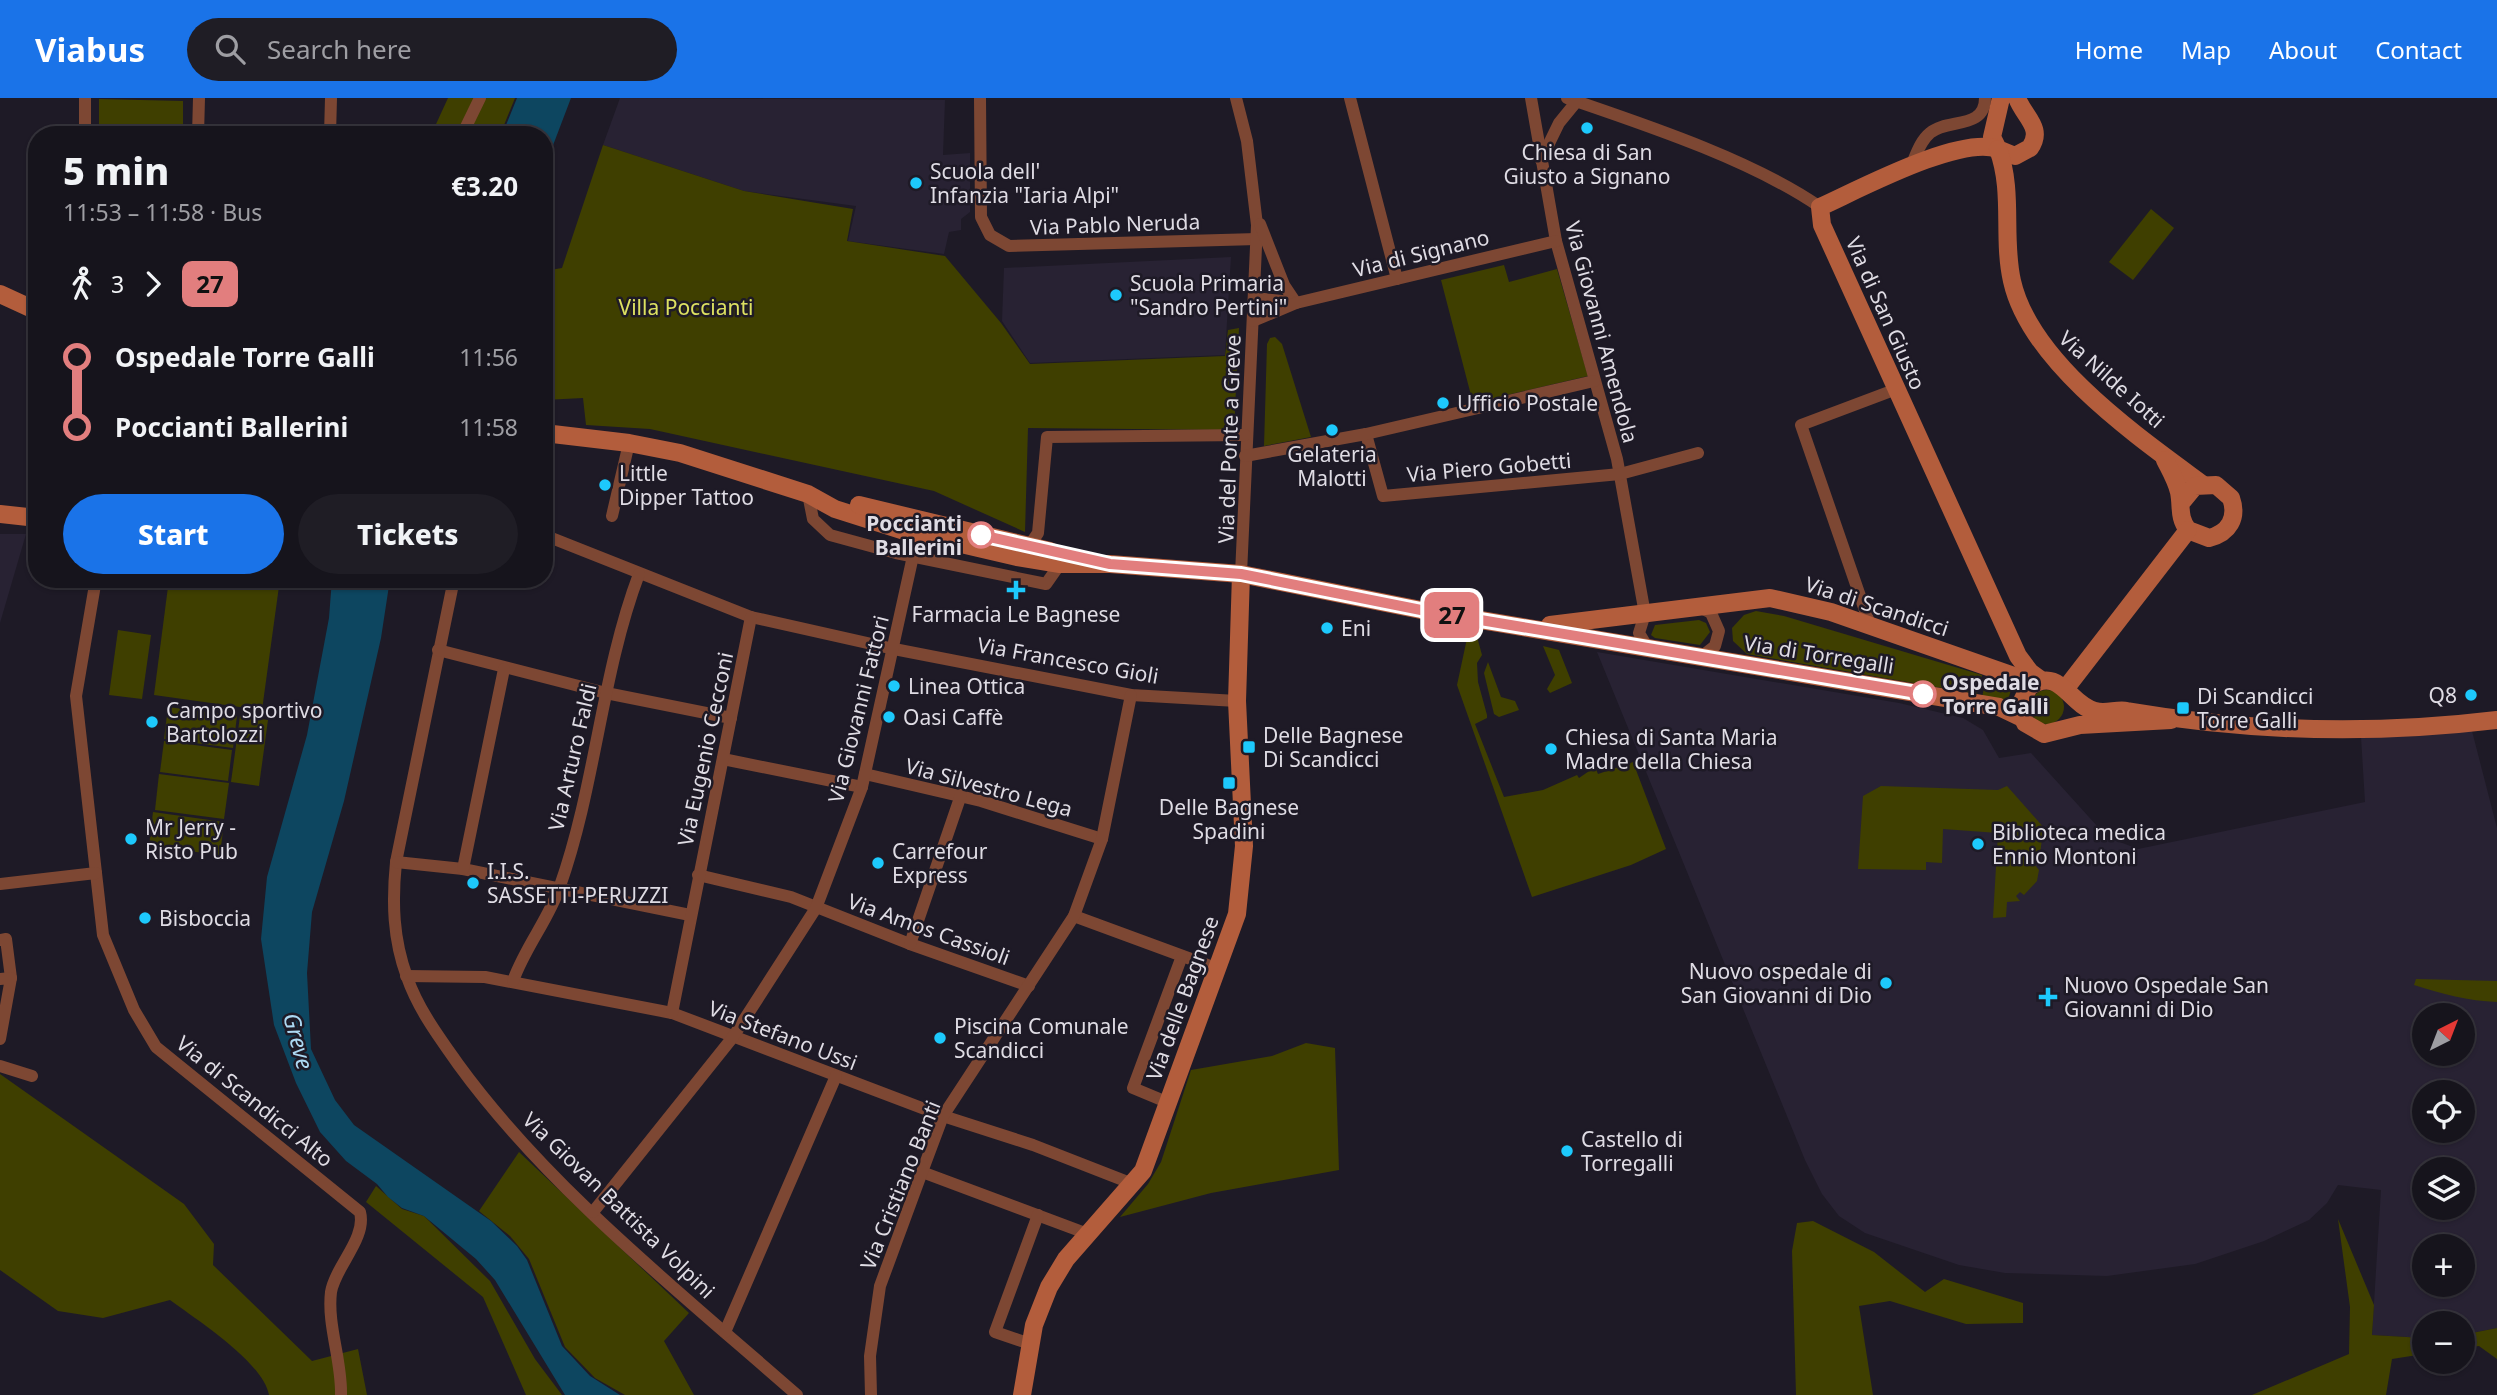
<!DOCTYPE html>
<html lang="en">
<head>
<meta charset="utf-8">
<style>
  body { margin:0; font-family:"Noto Sans",sans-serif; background:#1f1d25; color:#f1f3f6; height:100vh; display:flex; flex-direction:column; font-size:26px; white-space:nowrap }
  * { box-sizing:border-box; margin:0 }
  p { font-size:23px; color:#9e9ea3 }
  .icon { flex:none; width:38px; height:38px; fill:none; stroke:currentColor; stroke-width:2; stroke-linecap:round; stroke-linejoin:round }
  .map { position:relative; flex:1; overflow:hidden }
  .panel { position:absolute; left:28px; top:28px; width:525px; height:462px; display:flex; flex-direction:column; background:#16141c; border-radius:28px; box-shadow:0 2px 5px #0004,0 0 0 2px #35333b }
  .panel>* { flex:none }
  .badge { padding:0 14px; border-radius:10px; font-size:24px; line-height:46px }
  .needle { width:46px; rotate:42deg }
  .controls { position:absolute; left:2412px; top:905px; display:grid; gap:14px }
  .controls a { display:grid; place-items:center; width:63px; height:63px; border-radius:50%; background:#16141c; box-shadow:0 2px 5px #0004,0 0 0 2px #35333b; font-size:35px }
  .map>.badge { position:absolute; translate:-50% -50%; box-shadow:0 0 0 4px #fff }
  .legs { display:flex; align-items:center; gap:10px; height:77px; padding:0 35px; font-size:23px }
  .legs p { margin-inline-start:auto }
  .overview { display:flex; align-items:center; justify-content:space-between; height:119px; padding:0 35px }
  h1 { font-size:38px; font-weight:800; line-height:52px }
  .action { display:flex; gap:14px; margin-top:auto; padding:14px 35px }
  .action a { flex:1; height:80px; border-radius:42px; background:#1a73e8; color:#fff; font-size:28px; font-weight:800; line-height:80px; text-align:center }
  .action a+a { background:#1f1d25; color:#f1f3f6 }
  ul { padding:0 35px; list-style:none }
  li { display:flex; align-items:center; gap:24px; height:70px; font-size:26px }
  li i { display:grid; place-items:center; width:10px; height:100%; margin:0 9px; background:currentColor }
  li i::after { content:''; width:18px; height:18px; margin:-9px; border:5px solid; border-radius:50%; background:#16141c }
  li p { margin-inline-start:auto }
  li:first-child i { background:linear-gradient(#0000 50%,currentColor 0) }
  li:last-child i { background:linear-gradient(currentColor 50%,#0000 0) }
  header { display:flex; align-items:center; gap:42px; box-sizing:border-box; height:98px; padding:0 35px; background:#1a73e8; color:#fff }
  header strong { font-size:33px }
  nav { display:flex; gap:38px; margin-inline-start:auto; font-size:24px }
  .search { width:490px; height:63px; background:#1f1d25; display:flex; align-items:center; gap:18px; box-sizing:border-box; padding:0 24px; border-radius:38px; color:#9e9ea3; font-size:26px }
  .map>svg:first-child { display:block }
  .built { fill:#282233; fill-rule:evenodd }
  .green { fill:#3f3f00 }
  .water { fill:#0d4660 }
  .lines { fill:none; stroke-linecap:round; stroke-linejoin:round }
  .street { stroke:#7d4733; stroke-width:12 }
  .secondary { stroke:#b35d3c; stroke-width:18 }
  .line-1-casing { stroke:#fff; stroke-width:16 }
  .line-1 { stroke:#e27e7e; stroke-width:10 }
  .poi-dot { fill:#1dc9fc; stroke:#1e1a26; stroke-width:2.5 }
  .stop-1-dot { fill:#fff; stroke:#e27e7e; stroke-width:3.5 }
  .labels { text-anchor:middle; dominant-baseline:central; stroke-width:5; stroke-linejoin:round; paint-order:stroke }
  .poi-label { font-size:21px; fill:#dfdce4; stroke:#1e1a26; text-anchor:start }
  .street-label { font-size:21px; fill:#dfdce4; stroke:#1e1a26 }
  .park-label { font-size:21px; fill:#dde161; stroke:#1e1a26 }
  .stop-label { font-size:21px; font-weight:bold; fill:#dfdce4; stroke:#1e1a26; text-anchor:end }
  .water-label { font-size:23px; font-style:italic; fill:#acd9f3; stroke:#1e1a26 }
</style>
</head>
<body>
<header>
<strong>Viabus</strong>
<div class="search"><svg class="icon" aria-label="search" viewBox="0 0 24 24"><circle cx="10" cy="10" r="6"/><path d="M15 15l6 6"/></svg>Search here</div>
<nav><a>Home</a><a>Map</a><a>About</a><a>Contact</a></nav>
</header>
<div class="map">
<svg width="2497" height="1297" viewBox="0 0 2497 1297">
  <rect width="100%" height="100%" fill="#1e1a26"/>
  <g class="built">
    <path d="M 620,0 L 945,2 L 943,57 L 970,55 L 970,114 L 961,121 L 961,132 L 949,134 L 944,156 L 848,143 L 856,108 L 744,93 L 603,47 Z"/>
    <path d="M 1231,159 L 1225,257 L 1030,265 L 1002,223 L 1004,170 Z"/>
    <path d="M 0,436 L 26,436 L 0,525 Z"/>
    <path d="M 1597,554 L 1899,605 L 1963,620 L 1983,632 L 1999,660 L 2031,655 L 2107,739 L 2138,751 L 2365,704 L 2361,639 L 2472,633 L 2497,730 L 2497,1230 L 2462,1237 L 2462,1225 L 2424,1225 L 2424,1240 L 2372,1237 L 2381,1092 L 2338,1087 L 2327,1105 L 2309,1122 L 2264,1143 L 2195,1166 L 2107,1178 L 2005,1175 L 1959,1167 L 1865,1135 L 1839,1118 L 1822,1096 L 1805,1062 ZM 2424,917 L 2462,917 L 2462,956 L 2424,956 ZM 2424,994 L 2462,994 L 2462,1032 L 2424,1032 ZM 2424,1071 L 2462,1071 L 2462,1110 L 2424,1110 ZM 2424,1148 L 2462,1148 L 2462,1186 L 2424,1186 Z"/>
  </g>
  <g class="green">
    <path d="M 448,0 L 515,0 L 500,37 L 431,37 Z"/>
    <path d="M 99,1 L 183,3 L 183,35 L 99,33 Z"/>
    <path d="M 603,47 L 744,93 L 853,111 L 847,143 L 945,158 L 1001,225 L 1030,266 L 1225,258 L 1228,232 L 1239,230 L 1234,332 L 1028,330 L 1025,434 L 934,393 L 650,331 L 586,327 L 583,300 L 544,302 L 544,173 L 562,170 Z"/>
    <path d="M 2151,111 L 2174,130 L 2133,182 L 2109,164 Z"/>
    <path d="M 1504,167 L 1509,184 L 1557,171 L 1588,278 L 1473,305 L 1441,182 Z"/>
    <path d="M 1275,239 L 1282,246 L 1311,339 L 1264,348 L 1267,246 L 1270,240 Z"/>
    <path d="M 169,481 L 280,481 L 262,612 L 154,597 Z"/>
    <path d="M 1756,513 L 1784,518 L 1982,577 L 1977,596 L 1747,556 L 1733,543 L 1732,530 L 1744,517 Z"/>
    <path d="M 1699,522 L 1706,525 L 1710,534 L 1700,547 L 1655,540 L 1651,537 L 1655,527 Z"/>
    <path d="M 1469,531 L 1476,535 L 1482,557 L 1477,565 L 1478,584 L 1487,617 L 1487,620 L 1475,626 L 1504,699 L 1543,692 L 1577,677 L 1579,680 L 1595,669 L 1598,676 L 1633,664 L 1666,751 L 1631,767 L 1532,799 L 1457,587 Z"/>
    <path d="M 118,532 L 151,537 L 142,601 L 109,597 Z"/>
    <path d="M 1543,548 L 1559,552 L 1572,585 L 1550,595 L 1547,591 L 1555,577 Z"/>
    <path d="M 1488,564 L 1501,599 L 1515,603 L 1519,612 L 1499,619 L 1494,616 L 1484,575 Z"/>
    <path d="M 1987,578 L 2013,586 L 2008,602 L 1982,599 Z"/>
    <circle cx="2047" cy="609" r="17"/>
    <path d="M 168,609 L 237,618 L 233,650 L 164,641 Z"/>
    <path d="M 240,618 L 268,622 L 259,688 L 231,684 Z"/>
    <path d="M 164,643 L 232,652 L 228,683 L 160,674 Z"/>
    <path d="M 159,676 L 229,685 L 224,721 L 155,712 Z"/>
    <path d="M 1881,688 L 1998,692 L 2007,688 L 2046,732 C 2038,744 2044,757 2035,767 L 2039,772 L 2037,783 L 2024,797 L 2020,794 L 2016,798 L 2020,803 L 2007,804 L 2006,819 L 1993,820 L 1998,735 L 1943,731 L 1942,765 L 1926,764 L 1926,772 L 1858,771 L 1863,698 Z"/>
    <path d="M 153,714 L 224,724 L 220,757 L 149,748 Z"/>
    <path d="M 2416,881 L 2497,883 L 2497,904 C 2468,903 2442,896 2414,887 Z"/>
    <path d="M 1306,945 L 1335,950 L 1339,1072 L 1211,1095 L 1120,1119 L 1148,1086 L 1161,1064 L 1191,972 L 1272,958 Z"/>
    <path d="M 0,976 L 184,1106 L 214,1146 L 213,1167 L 312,1263 L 358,1251 L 367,1297 L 269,1297 C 263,1264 197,1222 170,1202 L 103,1220 L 58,1213 L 0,1172 Z"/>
    <path d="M 519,1054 L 689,1215 L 664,1243 L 694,1297 L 625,1297 L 595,1280 L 565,1249 L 529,1161 L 510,1138 L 479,1113 Z"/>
    <path d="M 376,1088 L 402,1111 L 424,1118 L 490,1183 L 535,1261 L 562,1297 L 526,1297 L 483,1199 L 366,1104 Z"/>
    <path d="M 2338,1121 L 2374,1207 L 2372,1237 L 2424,1240 L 2424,1256 L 2392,1261 L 2386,1297 L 2252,1297 L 2349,1256 L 2350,1209 Z"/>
    <path d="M 1813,1123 L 1874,1154 L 1925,1194 L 1944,1181 L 2023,1205 L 2023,1225 L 1966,1226 L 1890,1203 L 1859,1208 L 1873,1297 L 1796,1297 L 1792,1153 L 1797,1125 Z"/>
    <path d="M 2497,1230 L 2497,1261 L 2479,1248 L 2462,1250 L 2462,1237 Z"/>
  </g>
  <g class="water">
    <path d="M 517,0 L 571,0 L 544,71 L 544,37 L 502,37 Z"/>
    <path d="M 332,481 L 390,481 L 381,540 L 344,703 L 312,814 L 307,875 L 311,951 L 335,1002 L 354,1027 L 491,1123 L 517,1148 L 527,1162 L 562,1248 L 590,1278 L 620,1297 L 565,1297 L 495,1182 L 476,1161 L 424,1118 L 402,1110 L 388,1099 L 377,1086 L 346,1063 L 320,1034 L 296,985 L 274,927 L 261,841 L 267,779 L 307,637 L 329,520 Z"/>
  </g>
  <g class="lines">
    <g class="street">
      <path d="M 85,0 L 85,37"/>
      <path d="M 980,0 L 981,119 L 990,137 L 1009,148 L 1257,141"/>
      <path d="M 1236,0 L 1247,43 L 1257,127 L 1241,476"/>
      <path d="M 1350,0 L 1397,181"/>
      <path d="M 1531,0 L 1556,143 L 1617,361 L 1645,516 L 1639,535 L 1648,550"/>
      <path d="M 1567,0 C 1646,27 1752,62 1820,109"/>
      <path d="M 198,37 L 199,0"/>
      <path d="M 330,37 L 331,0"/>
      <path d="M 462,37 L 480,0"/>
      <path d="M 1541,62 L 1559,25 L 1577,3"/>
      <path d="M 1911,68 C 1916,57 1920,43 1930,35 C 1947,20 1985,32 1985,0"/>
      <path d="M 1260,126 L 1284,187 L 1296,205"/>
      <path d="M 1254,200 L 1292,204"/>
      <path d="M 1253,223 L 1296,205 L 1556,143"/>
      <path d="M 1366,336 L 1383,398 L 1620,376 L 1698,355"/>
      <path d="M 1245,358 L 1366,336 L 1594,283"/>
      <path d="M 808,396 L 813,421 L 830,437 L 896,455 L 1046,486 L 1060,466"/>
      <path d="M 612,418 L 629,345"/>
      <path d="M 544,437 L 751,519 L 894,551 L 1131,597 L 1237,603"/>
      <path d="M 1029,448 L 1038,435 L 1047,339 L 1245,337"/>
      <path d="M 96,481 L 76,598 L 103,837 L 134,912 L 156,949 L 360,1114 C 367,1140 335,1169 331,1194 C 327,1227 342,1263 341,1297"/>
      <path d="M 454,481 L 396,764 C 392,804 393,841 407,879 C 418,911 439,939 458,966 C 548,1090 682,1196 797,1297"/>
      <path d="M 1870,527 L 1801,327 L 1894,292"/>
      <path d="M 438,552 L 606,595 L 731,620"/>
      <path d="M 1701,559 L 1715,548 L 1719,533 L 1711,515 L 1701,510"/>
      <path d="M 723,661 L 862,689"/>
      <path d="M 865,676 L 981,703 L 1102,741"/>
      <path d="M 396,764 L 463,771 L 690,817"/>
      <path d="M 463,771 L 504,571"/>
      <path d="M 698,777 L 791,799 L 910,846 L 1029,888"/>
      <path d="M 0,786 L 96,775"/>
      <path d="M 1074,818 L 1218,871"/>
      <path d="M 0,842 L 6,841 L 11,880"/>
      <path d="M 910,846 L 961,697"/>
      <path d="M 406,878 L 485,879 L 672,915 L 943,1018 L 1033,1047 L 1133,1086"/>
      <path d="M 0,881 L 11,880 L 0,941"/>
      <path d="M 513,883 C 525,849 549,821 560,788 C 596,686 601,577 639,476"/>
      <path d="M 672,915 L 751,519"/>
      <path d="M 0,968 L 32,978"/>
      <path d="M 1169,1005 L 1133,990 L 1182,858"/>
      <path d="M 922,1074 L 1088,1136"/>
      <path d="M 593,1114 L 733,939 L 816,810 L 862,689 L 913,458"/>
      <path d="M 725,1234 L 836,978"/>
      <path d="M 1030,1246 L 995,1234 L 1038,1117"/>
      <path d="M 871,1297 L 870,1258 L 880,1188 L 922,1074 L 943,1018 L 1074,818 L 1102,741 L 1131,597"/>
    </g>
    <g class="secondary">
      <path d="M 2001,0 L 1992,39 L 1998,51 L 2015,58 L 2030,50 C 2044,30 2024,19 2017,0"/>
      <path d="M 1998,51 C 1960,37 1858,92 1820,109 L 1822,127 L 2018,558 L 2030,574 L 2041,582"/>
      <path d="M 1998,51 C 2014,94 2002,139 2012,183 C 2030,264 2137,338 2202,386"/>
      <path d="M 0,196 L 37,213"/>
      <path d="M 544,335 L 629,345 L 680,355 L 808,396 L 835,411 L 901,432 L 1017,459 L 1060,466 L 1110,466 L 1241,476 L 1421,512 L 1999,609 L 2022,620"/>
      <path d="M 2165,362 C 2170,372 2176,382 2179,394 C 2182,409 2178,419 2188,432 L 2209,440 C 2229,435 2238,420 2231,400 L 2216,387 L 2195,388 L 2181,405"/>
      <path d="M 859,407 L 1050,453"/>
      <path d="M 0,416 L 37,420"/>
      <path d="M 1550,527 L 1770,500 L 1831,514 L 2034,585"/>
      <path d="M 2066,590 L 2188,432"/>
      <path d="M 2171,622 L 2080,627 L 2044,636 L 2025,625 L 2020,607 L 2029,589 C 2060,567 2069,607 2095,613 C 2106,616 2117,611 2127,613 C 2250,634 2373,637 2497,622"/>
      <path d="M 1022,1297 L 1034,1227 L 1049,1189 L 1066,1161 L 1143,1073 L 1237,816 L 1244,748 L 1237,603 L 1241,476"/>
    </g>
  </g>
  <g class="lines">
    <g class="line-1-casing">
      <path id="line-1" d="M 981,437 L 1110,466 L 1241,476 L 1421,512 L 1923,596"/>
    </g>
    <use href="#line-1" class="line-1"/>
  </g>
  <g class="poi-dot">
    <circle cx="1587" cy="30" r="7"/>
    <circle cx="916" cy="85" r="7"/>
    <circle cx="1116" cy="197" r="7"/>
    <circle cx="1443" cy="305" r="7"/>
    <circle cx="1332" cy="332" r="7"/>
    <circle cx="605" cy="387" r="7"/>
    <path d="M1012.5 481.5h7v7h7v7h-7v7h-7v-7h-7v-7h7z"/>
    <circle cx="1327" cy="530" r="7"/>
    <circle cx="894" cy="588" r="7"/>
    <circle cx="2471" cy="597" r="7"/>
    <rect x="2176" y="603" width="14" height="14" rx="3.5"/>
    <circle cx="889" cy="619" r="7"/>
    <circle cx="152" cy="624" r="7"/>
    <rect x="1242" y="642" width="14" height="14" rx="3.5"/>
    <circle cx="1551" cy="651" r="7"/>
    <rect x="1222" y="678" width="14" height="14" rx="3.5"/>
    <circle cx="131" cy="741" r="7"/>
    <circle cx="1978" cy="746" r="7"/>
    <circle cx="878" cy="765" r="7"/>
    <circle cx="473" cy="785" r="7"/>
    <circle cx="145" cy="820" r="7"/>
    <circle cx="1886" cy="885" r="7"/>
    <path d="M2044.5 888.5h7v7h7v7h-7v7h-7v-7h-7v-7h7z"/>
    <circle cx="940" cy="940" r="7"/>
    <circle cx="1567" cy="1053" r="7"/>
  </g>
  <g class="stop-1-dot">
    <circle cx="981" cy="437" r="12"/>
    <circle cx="1923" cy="596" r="12"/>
  </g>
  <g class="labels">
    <g class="poi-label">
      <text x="1587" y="54" text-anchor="middle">Chiesa di San<tspan x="1587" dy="24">Giusto a Signano</tspan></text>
      <text x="930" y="73">Scuola dell'<tspan x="930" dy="24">Infanzia "Iaria Alpi"</tspan></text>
      <text x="1130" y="185">Scuola Primaria<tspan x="1130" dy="24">"Sandro Pertini"</tspan></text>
      <text x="1457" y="305">Ufficio Postale</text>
      <text x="1332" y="356" text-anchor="middle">Gelateria<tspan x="1332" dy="24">Malotti</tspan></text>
      <text x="619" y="375">Little<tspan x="619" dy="24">Dipper Tattoo</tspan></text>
      <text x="1016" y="516" text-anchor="middle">Farmacia Le Bagnese</text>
      <text x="1341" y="530">Eni</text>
      <text x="908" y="588">Linea Ottica</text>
      <text x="2457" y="597" text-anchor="end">Q8</text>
      <text x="2197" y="598">Di Scandicci<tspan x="2197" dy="24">Torre Galli</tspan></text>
      <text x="166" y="612">Campo sportivo<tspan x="166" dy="24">Bartolozzi</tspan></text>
      <text x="903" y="619">Oasi Caffè</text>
      <text x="1263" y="637">Delle Bagnese<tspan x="1263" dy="24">Di Scandicci</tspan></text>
      <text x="1565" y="639">Chiesa di Santa Maria<tspan x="1565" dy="24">Madre della Chiesa</tspan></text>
      <text x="1229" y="709" text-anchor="middle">Delle Bagnese<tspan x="1229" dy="24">Spadini</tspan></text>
      <text x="145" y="729">Mr Jerry -<tspan x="145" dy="24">Risto Pub</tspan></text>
      <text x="1992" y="734">Biblioteca medica<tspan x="1992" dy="24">Ennio Montoni</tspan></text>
      <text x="892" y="753">Carrefour<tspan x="892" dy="24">Express</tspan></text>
      <text x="487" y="773">I.I.S.<tspan x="487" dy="24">SASSETTI-PERUZZI</tspan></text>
      <text x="159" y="820">Bisboccia</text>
      <text x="1872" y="873" text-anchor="end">Nuovo ospedale di<tspan x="1872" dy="24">San Giovanni di Dio</tspan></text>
      <text x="2064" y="887">Nuovo Ospedale San<tspan x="2064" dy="24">Giovanni di Dio</tspan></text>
      <text x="954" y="928">Piscina Comunale<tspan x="954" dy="24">Scandicci</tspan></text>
      <text x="1581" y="1041">Castello di<tspan x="1581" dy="24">Torregalli</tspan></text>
    </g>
    <g class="street-label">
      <text transform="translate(1115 126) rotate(-2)">Via Pablo Neruda</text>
      <text transform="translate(1421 155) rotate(-14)">Via di Signano</text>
      <text transform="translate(1886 215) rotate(66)">Via di San Giusto</text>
      <text transform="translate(1602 234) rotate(75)">Via Giovanni Amendola</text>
      <text transform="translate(2112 281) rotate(42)">Via Nilde Iotti</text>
      <text transform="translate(1229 341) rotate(-88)">Via del Ponte a Greve</text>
      <text transform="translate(1489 369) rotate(-5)">Via Piero Gobetti</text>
      <text transform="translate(1877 508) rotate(18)">Via di Scandicci</text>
      <text transform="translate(1819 556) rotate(9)">Via di Torregalli</text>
      <text transform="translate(1068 562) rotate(10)">Via Francesco Gioli</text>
      <text transform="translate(858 611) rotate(-76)">Via Giovanni Fattori</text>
      <text transform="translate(705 651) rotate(-78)">Via Eugenio Cecconi</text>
      <text transform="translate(572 659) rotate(-77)">Via Arturo Faldi</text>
      <text transform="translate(989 689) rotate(15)">Via Silvestro Lega</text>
      <text transform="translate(929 831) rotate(20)">Via Amos Cassioli</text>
      <text transform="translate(1182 900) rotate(-70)">Via delle Bagnese</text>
      <text transform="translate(783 937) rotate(21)">Via Stefano Ussi</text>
      <text transform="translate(255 1003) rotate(39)">Via di Scandicci Alto</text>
      <text transform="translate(900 1087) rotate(-68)">Via Cristiano Banti</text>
      <text transform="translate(619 1107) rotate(44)">Via Giovan Battista Volpini</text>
    </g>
    <g class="park-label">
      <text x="686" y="209">Villa Poccianti</text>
    </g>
    <g class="stop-label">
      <text x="962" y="425">Poccianti<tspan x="962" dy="24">Ballerini</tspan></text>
      <text x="1942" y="584" text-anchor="start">Ospedale<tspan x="1942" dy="24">Torre Galli</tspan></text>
    </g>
    <g class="water-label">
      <text transform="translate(299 943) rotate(75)">Greve</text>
    </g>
  </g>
</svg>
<div class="controls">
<a><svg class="needle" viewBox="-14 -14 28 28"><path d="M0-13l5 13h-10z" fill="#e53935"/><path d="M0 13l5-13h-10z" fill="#9e9ea3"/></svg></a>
<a><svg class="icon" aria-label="locate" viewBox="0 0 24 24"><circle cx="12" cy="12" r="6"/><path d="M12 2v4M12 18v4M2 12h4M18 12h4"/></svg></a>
<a><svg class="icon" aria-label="layers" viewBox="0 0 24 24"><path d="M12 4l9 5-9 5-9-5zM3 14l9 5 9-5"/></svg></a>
<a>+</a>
<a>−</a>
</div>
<b class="badge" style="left:1452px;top:517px;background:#e27e7e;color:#111">27</b>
<section class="panel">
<div class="overview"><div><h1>5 min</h1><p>11:53 – 11:58 · Bus</p></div><b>€3.20</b></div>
<div class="legs"><svg class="icon" aria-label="walk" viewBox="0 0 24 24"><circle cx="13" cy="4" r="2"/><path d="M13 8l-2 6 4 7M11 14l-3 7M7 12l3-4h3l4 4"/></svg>3<svg class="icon" aria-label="forward" viewBox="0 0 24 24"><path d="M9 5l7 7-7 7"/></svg><b class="badge" style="background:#e27e7e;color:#111">27</b></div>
<ul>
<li><i style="color:#e27e7e"></i><b>Ospedale Torre Galli</b><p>11:56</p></li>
<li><i style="color:#e27e7e"></i><b>Poccianti Ballerini</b><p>11:58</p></li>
</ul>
<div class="action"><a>Start</a><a>Tickets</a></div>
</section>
</div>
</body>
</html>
